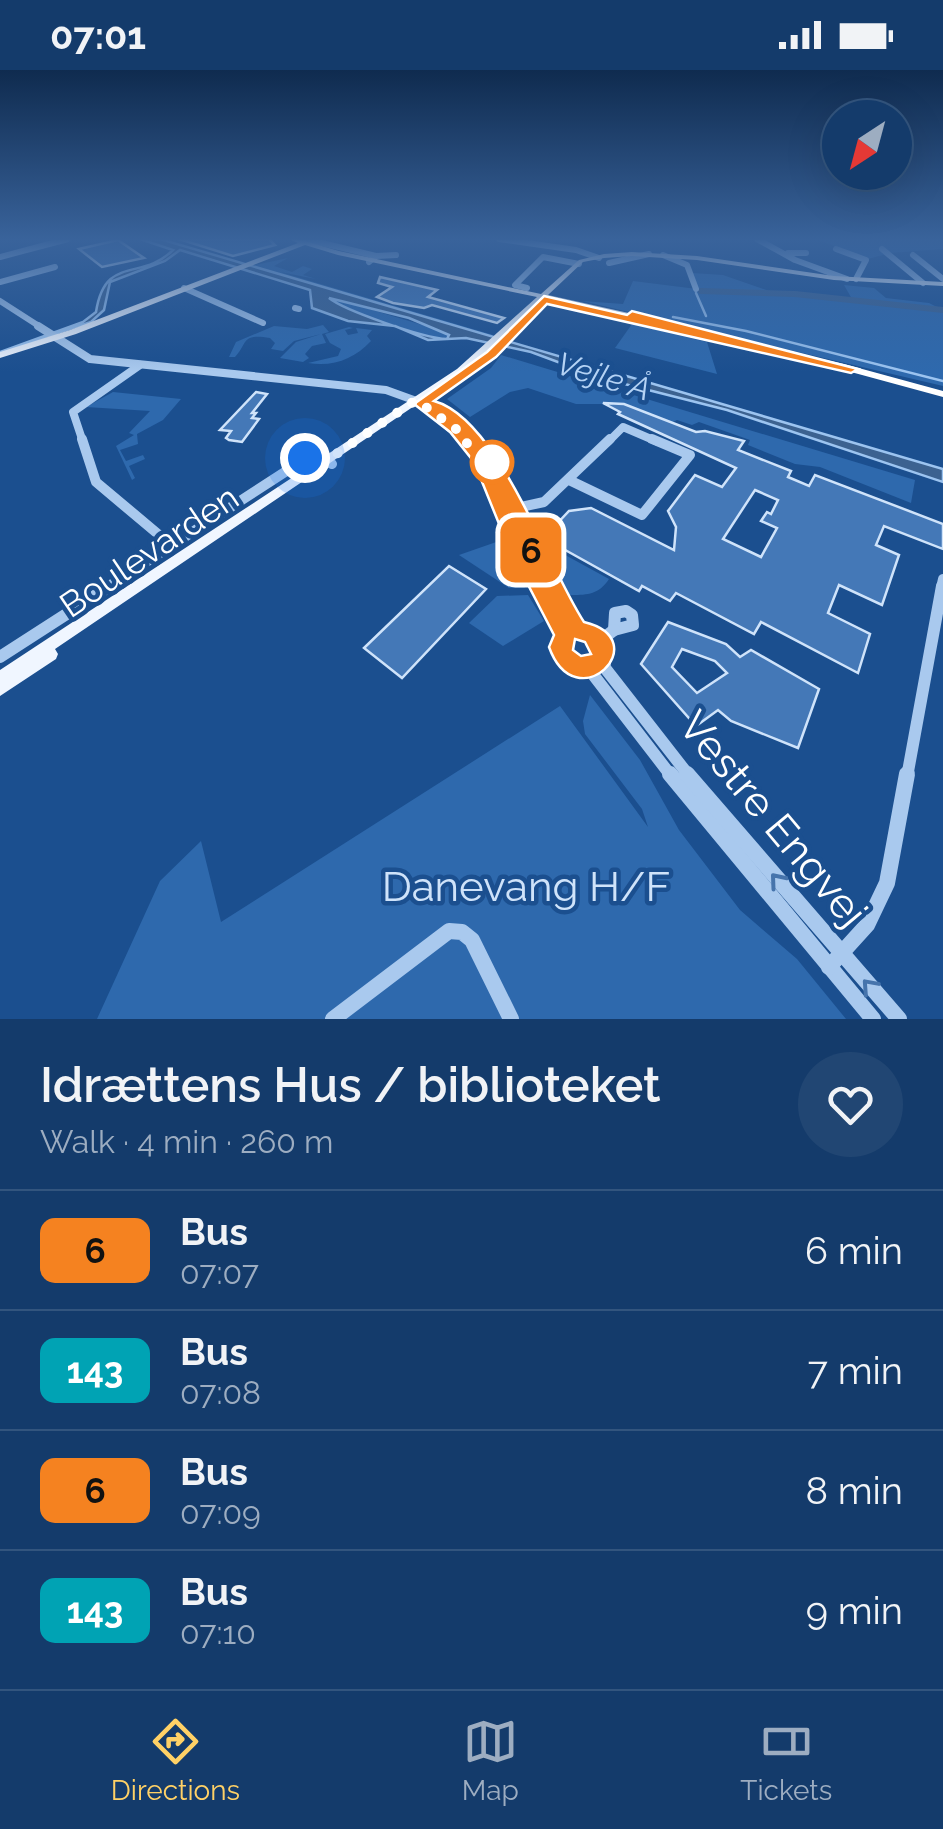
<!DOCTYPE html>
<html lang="en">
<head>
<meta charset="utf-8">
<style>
  body { margin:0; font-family:Raleway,sans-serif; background:#214673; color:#f1f3f6; height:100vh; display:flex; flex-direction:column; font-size:38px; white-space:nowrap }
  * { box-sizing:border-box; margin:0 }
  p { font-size:32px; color:#9dadc1 }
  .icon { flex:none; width:55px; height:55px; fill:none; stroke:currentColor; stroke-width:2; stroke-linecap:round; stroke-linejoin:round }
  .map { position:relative; height:949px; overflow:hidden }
  .details { display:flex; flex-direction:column; background:#143b6b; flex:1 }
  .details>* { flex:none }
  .badge { padding:0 20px; border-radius:15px; font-size:35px; line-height:65px }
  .needle { width:65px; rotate:216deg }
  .controls { position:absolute; left:822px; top:30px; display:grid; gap:20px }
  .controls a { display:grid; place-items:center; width:90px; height:90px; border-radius:50%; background:#143b6b; box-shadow:0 10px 40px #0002,0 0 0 2px #33557e; font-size:50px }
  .you { position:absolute; width:50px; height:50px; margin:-25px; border:8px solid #fff; border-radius:50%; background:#1a73e8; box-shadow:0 0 0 15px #1a73e833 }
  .map>.badge { position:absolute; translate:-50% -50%; box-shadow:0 0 0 5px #fff }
  .round { display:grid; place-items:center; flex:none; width:105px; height:105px; border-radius:52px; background:#214673 }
  .summary { display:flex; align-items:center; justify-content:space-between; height:170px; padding:0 40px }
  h1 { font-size:48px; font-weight:600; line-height:75px }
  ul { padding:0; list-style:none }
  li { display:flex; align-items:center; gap:30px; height:120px; padding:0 40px; border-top:2px solid #33557e }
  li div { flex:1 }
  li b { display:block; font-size:38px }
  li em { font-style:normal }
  li .badge { min-width:110px; font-weight:700; text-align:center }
  .status { display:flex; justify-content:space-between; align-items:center; height:70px; padding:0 50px; background:#143b6b; direction:ltr }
  .status svg { height:28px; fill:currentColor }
  .tab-bar { display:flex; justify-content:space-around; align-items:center; height:140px; border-top:2px solid #33557e; background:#143b6b; font-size:28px; color:#9dadc1 }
  .tab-bar a { display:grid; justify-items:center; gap:5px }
  .tab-bar .active { color:#ffd166 }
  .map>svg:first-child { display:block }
  .green { fill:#2e69ad }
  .water { fill:#3c6290; stroke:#9cc4f0; stroke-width:2.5; fill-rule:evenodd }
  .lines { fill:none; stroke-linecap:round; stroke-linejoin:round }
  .stream { stroke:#9cc4f0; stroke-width:2.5 }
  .canal { stroke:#3c6290; stroke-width:6 }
  .building { fill:#4478b7; stroke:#cfe3fa; stroke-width:2.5; fill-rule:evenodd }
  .minor-far4 { stroke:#a9c9ee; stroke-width:6 }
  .minor-far3 { stroke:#a9c9ee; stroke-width:8 }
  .minor-far2 { stroke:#a9c9ee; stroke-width:10 }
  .minor-far1 { stroke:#a9c9ee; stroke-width:12 }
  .minor { stroke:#a9c9ee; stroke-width:16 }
  .major { fill:#f0f6ff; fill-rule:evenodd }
  .highway { fill:#fff; fill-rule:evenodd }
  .oneway { stroke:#4674ac }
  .line { fill:#f58220; stroke:#fff; stroke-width:2.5; fill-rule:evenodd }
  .walk { stroke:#fff; stroke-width:10; stroke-dasharray:0 18 }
  .stop-dot { fill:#fff; stroke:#f58220; stroke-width:5 }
  .labels { text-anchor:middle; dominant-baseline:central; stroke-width:9; stroke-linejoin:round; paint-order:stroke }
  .far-water-label { font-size:32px; font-style:italic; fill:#b5d3f5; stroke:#1b4f8f }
  .street-label { font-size:35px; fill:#fff; stroke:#1b4f8f }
  .near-street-label { font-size:42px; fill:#fff; stroke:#1b4f8f }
  .near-park-label { font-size:42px; fill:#cfe3fa; stroke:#1b4f8f }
</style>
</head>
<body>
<div class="status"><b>07:01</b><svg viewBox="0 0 49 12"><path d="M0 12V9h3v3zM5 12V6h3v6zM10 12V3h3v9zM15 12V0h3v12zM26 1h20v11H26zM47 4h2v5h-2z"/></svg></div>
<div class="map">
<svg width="943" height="949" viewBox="0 0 943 949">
  <rect width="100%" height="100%" fill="#1b4f8f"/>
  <g class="green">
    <path d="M 816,169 L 943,169 L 943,179 L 890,183 L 868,189 Z"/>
    <path d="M 288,188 L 274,196 L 292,202 L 303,196 L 312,199 L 303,205 L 316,209 L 280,202 L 493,265 L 491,267 L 251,196 Z"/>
    <path d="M 692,203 L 723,205 L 772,222 L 852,229 L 844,215 L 874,218 L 886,228 L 929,233 L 943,240 L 943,316 L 582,231 L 623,234 L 633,211 L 697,219 Z"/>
    <path d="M 332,228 L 446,262 L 448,268 L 459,266 C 425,277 360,240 327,230 Z"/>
    <path d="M 632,254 L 707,272 L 717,304 L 615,278 Z"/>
    <path d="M 323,255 L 329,262 L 322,264 L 326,273 L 312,276 L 305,284 L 309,288 L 303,292 L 280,288 L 296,272 L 321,264 L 294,271 L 283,281 L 271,279 L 275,273 L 270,268 C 240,263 248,274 235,287 L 229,287 L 236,272 L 274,256 L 307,259 Z"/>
    <path d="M 349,257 L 353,258 L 345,260 L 348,265 L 358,263 L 356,258 L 372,260 L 367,266 L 371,271 C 354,289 334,297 308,293 L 338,286 L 341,279 L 330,273 L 325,264 Z"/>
    <path d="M 501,285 L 915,410 L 911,433 L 820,397 L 795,394 L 748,375 L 750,370 L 699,352 L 692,355 L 677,350 L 671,353 L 624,334 L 576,334 L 528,318 L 510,322 L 470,347 L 447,329 L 491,298 Z"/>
    <path d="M 113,322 L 181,329 L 163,350 L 137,364 L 138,374 L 120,380 L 126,391 L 143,385 L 145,389 L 129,396 L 135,408 L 132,410 L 116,376 L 134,365 L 129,363 L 150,341 L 86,337 Z"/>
    <path d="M 536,469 L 609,509 C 598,526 585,525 566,525 Z"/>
    <path d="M 502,470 L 525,518 L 509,518 L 459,485 Z"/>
    <path d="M 528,525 L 544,551 L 503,576 L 469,553 L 497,526 Z"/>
    <path d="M 590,625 L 640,690 L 679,760 L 740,840 L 797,889 L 846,949 L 97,949 L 160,811 L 201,771 L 221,852 L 560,636 L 648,757 L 642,739 L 585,664 L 583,651 Z"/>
  </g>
  <path class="water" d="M 140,169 L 160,169 L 943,399 L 943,412 L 727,340 L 601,308 L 531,282 L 466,268 L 428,270 L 395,256 L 348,251 L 312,238 L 310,220 L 180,180 L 165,191 L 110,212 L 104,240 L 91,252 L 0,282 L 83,252 L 96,242 C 105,184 141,212 173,180 ZM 329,228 L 409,248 L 449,265 L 447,269 C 422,268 344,240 329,228 Z"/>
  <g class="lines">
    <g class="stream">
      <path d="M 696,223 L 706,246"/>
      <path d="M 673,247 L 746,261 L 943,311"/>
    </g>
    <path class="canal" d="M 701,221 L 795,224 L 943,240"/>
  </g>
  <g class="building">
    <path d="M 179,169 L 269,169 L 275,175 L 233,186 Z"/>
    <path d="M 118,170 L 144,188 L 102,197 L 79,179 Z"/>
    <path d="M 380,207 L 437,220 L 428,227 L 504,248 L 497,253 L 432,235 L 424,238 L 393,233 L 377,227 L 392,217 L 378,213 Z"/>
    <path d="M 256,322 L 267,324 L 252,343 L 256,343 L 252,348 L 259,349 L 242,372 L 229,370 L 226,368 L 231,361 L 220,360 Z"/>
    <path d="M 603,333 L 624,334 L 696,362 L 705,361 L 744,371 L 738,380 L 791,401 L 788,407 L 809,416 L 815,405 L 943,454 L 943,479 L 884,456 L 876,475 L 899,485 L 882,535 L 839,515 L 828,543 L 870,564 L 858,603 L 761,552 L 754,564 L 676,523 L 670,531 L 642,516 L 639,521 L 558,476 L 552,459 L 569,441 L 591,438 L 674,480 L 676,457 L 668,441 L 695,405 L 722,417 L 736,398 L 618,344 L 620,342 ZM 755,420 L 778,430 L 771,444 L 767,442 L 761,451 L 777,458 L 761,487 L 723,469 Z"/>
    <path d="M 449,496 L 486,519 L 402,608 L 364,578 Z"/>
    <path d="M 668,552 L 726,574 L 740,587 L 751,580 L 819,619 L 798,678 L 731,651 L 718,640 L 696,656 L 641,594 ZM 682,579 L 715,591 L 727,603 L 697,623 L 672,597 Z"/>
  </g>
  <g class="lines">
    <g class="minor-far4">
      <path d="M 305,169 L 376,186 L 369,192"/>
      <path d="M 499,169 L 576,180 L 599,188"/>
      <path d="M 757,169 L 795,190 L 847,209"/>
      <path d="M 836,179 L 866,190 L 856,209"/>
      <path d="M 882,179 L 923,213"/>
      <path d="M 788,183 L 806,183"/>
      <path d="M 663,185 L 687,195 L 696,219"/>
      <path d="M 913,185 L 943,209"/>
      <path d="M 376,186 L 396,185"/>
      <path d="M 0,187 L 68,169"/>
      <path d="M 609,193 L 649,184"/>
      <path d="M 0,212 L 55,197"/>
      <path d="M 184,218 L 263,253"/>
      <path d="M 527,218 L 515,215 L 543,187 L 579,194"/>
      <path d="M 0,231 L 42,258"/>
      <path d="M 295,238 L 299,239"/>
    </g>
    <g class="minor-far3">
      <path d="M 38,256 L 90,289 L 386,320 L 444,341 L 479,372"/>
      <path d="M 422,334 L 466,372"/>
      <path d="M 83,372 L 73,342 L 140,295"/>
      <path d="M 608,372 L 623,357 L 658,372"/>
    </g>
    <g class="minor-far2">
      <path d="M 82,369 L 96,412 L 171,475"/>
      <path d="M 464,369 C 499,412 515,470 541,518"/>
      <path d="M 477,369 L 553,518"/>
      <path d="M 569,410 L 642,445 L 690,385 L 652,369"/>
      <path d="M 503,441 L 544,432 L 610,369"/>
      <path d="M 106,518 L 305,389 L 318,387 L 332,394"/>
      <path d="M 941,518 L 943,509"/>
    </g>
    <g class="minor-far1">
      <path d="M 540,516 L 566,564"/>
      <path d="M 551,516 L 577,560"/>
      <path d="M 626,541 L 632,545 L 633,555 L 614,560 L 615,543 Z"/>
      <path d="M 600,571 L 614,560"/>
      <path d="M 0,587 L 110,516"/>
      <path d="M 602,588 L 593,597 L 577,597 L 564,587 L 561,572 C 571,556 582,562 597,567 L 604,580 L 605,598 L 690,707"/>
      <path d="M 588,598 L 672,707"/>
      <path d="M 907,707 L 942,516"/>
    </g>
    <g class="minor">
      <path d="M 670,704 L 873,949"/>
      <path d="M 687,704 L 899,949"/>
      <path d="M 829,897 L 867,855 L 887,813 L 907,704"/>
      <path d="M 333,949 L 449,861 L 462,862 L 472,870 L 511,949"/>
    </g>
    <path class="major" d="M 289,169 L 298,169 L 339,181 L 541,224 L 579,190 L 604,184 L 632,182 L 697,186 L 834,206 L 943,212 L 943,216 L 834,210 L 697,190 L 632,186 L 604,188 L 583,192 L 548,225 L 723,264 L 719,266 L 544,229 L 463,303 L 55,579 L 58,584 L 56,589 L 0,626 L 0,600 L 457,299 L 537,227 L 338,185 L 305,175 L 76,264 L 0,288 L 0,282 L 70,260 L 298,173 Z"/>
    <path class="highway" d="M 548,228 L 844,294 L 943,321 L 943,327 L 851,302 L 545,233 L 543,231 Z"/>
  </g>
  <defs><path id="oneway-chevron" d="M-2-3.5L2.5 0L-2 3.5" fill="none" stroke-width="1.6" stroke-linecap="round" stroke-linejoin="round" transform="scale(2.5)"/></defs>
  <g class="oneway">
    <use href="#oneway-chevron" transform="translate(777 810) rotate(-130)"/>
    <use href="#oneway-chevron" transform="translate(869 916) rotate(-132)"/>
  </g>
  <linearGradient id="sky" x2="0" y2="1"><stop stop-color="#0f2b4f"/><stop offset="0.56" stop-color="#39639b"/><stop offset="1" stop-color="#39639b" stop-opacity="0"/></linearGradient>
  <rect width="943" height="302" fill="url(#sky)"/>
  <path class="line" d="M 544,226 L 627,245 L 632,241 L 858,299 L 851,303 L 547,234 L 496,287 L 434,331 C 499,349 547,496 584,552 C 658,570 576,652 549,577 L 554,565 L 508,476 L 474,392 L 450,362 L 414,334 L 487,282 ZM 575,569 L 585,572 L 591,584 L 581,586 L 573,580 Z"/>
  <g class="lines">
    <path class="walk" d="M 305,388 L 318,387 L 326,391 L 416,330 L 456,359 L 486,398 L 492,392"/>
  </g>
  <circle class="stop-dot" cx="492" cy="392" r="20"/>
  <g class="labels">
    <g class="far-water-label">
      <text transform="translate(604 306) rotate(17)">Vejle Å</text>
    </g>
    <g class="street-label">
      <text transform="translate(149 481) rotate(-34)">Boulevarden</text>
    </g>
    <g class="near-street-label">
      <text transform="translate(773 749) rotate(50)">Vestre Engvej</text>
    </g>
    <g class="near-park-label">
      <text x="526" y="816">Danevang H/F</text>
    </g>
  </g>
</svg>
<div class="controls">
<a><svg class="needle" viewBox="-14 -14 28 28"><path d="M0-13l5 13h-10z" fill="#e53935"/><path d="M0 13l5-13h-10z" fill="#9dadc1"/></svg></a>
</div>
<div class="you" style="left:305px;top:388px"></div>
<b class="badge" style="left:531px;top:480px;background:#f58220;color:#111">6</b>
</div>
<section class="details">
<div class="summary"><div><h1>Idrættens Hus / biblioteket</h1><p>Walk · 4 min · 260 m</p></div><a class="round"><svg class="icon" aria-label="heart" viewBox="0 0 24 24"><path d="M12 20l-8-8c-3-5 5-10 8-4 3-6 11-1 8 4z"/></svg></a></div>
<ul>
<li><span class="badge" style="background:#f58220;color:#111">6</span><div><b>Bus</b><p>07:07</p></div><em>6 min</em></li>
<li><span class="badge" style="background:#00a3b4;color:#fff">143</span><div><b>Bus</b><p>07:08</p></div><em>7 min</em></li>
<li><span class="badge" style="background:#f58220;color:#111">6</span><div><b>Bus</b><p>07:09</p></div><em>8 min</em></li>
<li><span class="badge" style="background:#00a3b4;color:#fff">143</span><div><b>Bus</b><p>07:10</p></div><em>9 min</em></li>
</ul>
</section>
<nav class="tab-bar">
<a class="active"><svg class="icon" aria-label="directions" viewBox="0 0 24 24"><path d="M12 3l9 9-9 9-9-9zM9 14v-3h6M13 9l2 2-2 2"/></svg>Directions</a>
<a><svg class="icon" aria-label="map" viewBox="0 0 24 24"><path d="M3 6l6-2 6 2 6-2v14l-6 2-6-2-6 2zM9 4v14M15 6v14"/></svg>Map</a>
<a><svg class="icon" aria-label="tickets" viewBox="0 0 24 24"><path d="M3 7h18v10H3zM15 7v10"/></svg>Tickets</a>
</nav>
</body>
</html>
